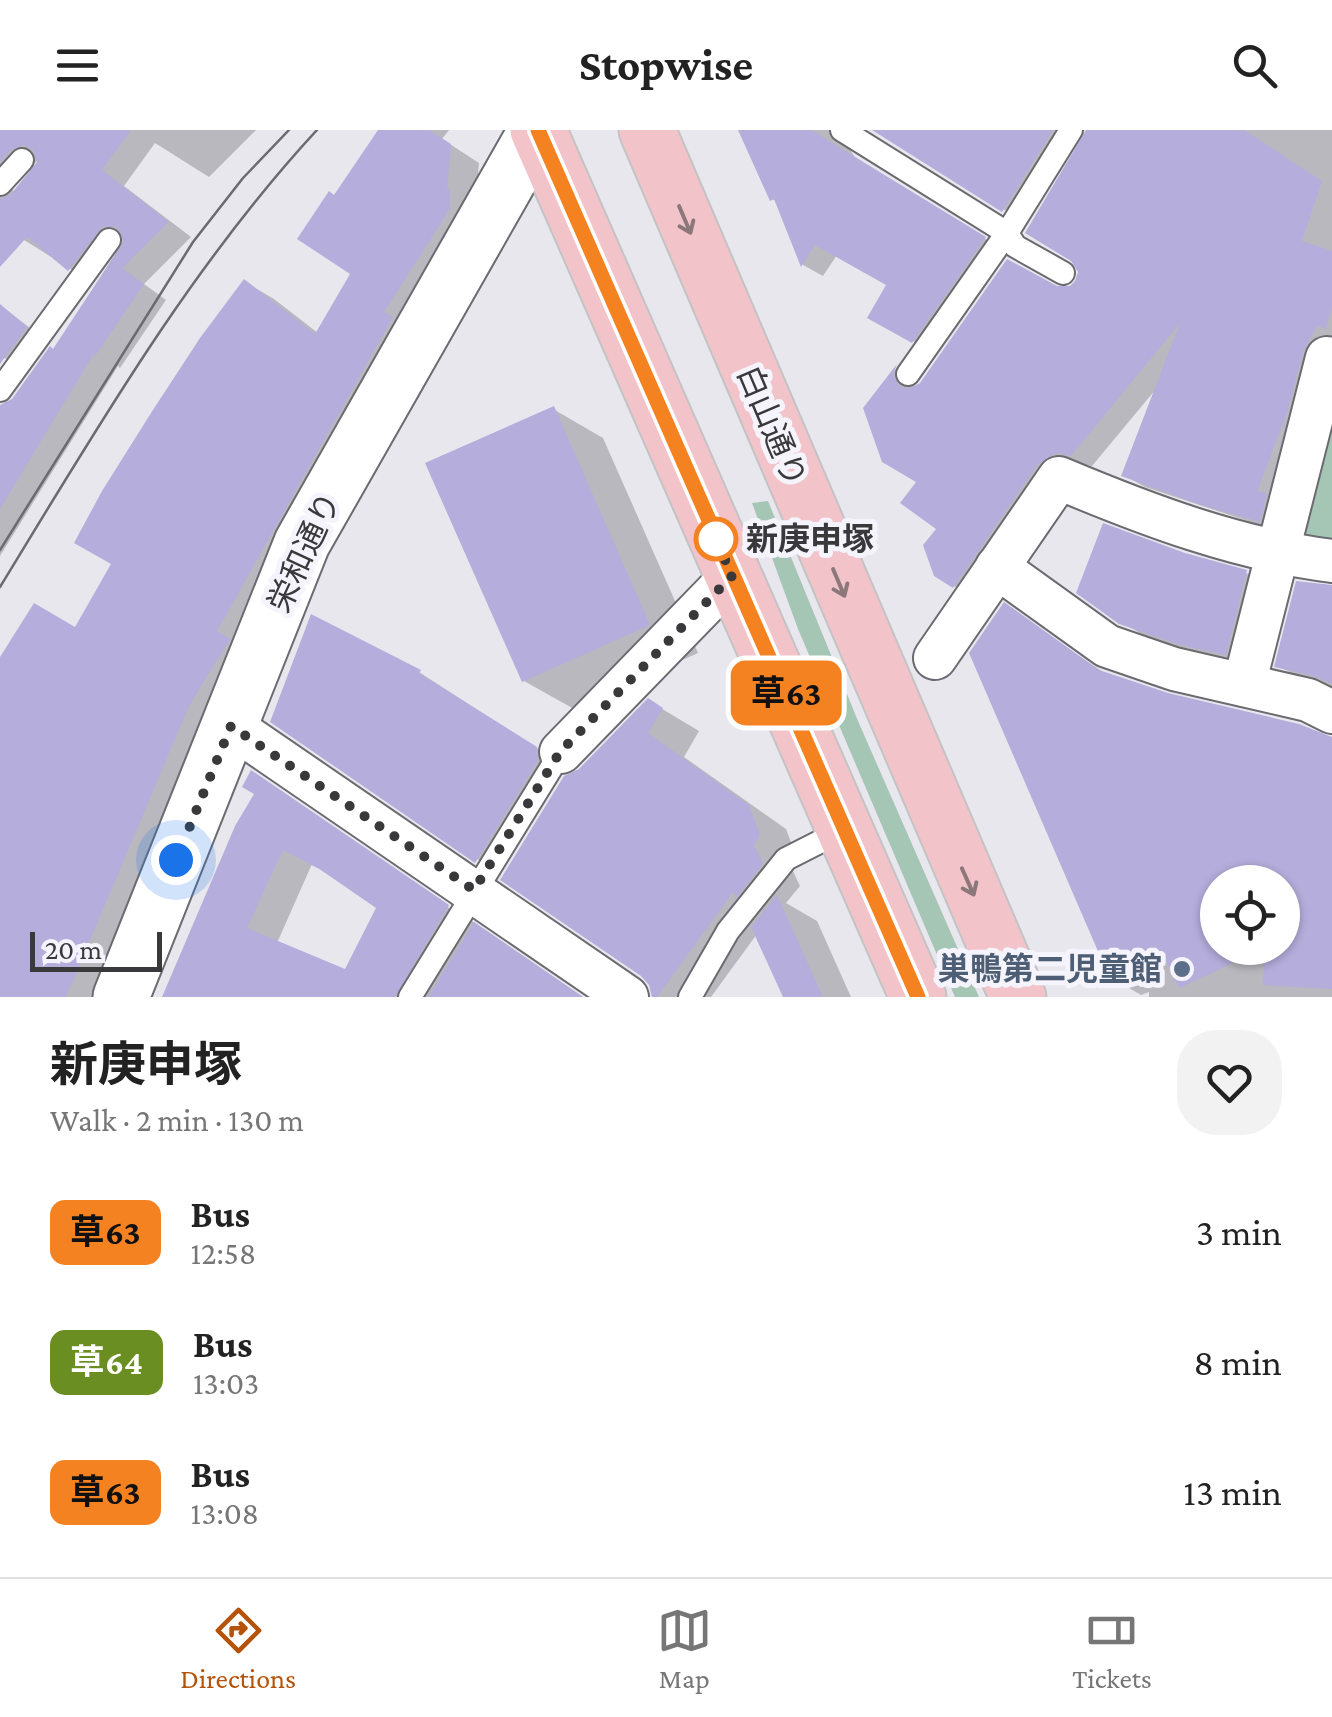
<!DOCTYPE html>
<html lang="en">
<head>
<meta charset="utf-8">
<style>
  body { margin:0; font-family:"Crimson Pro","Noto Sans JP",serif; background:#f2f2f2; color:#222; height:100vh; display:flex; flex-direction:column; font-size:38px; white-space:nowrap }
  * { box-sizing:border-box; margin:0 }
  p { font-size:32px; color:#767676 }
  .icon { flex:none; width:55px; height:55px; fill:none; stroke:currentColor; stroke-width:2; stroke-linecap:round; stroke-linejoin:round }
  .map { position:relative; height:867px; overflow:hidden }
  .panel { display:flex; flex-direction:column; background:#fff; flex:1 }
  .panel>* { flex:none }
  .badge { padding:0 20px; border-radius:15px; font-size:35px; line-height:65px }
  .buttons { position:absolute; left:1200px; top:735px; display:grid; gap:20px }
  .buttons a { display:grid; place-items:center; width:100px; height:100px; border-radius:50%; background:#fff; box-shadow:0 2px 8px #0004; font-size:50px }
  .scale { position:absolute; left:30px; bottom:25px; width:132px; box-sizing:border-box; padding-left:10px; border:5px solid #39383b; border-top:0; font-size:28px; line-height:35px; white-space:nowrap; color:#39383b; -webkit-text-stroke:8px #f5f4fc; paint-order:stroke }
  .you { position:absolute; width:50px; height:50px; margin:-25px; border:8px solid #fff; border-radius:50%; background:#1a73e8; box-shadow:0 0 0 15px #1a73e833 }
  .map>.badge { position:absolute; translate:-50% -50%; box-shadow:0 0 0 5px #fff }
  .round { display:grid; place-items:center; flex:none; width:105px; height:105px; border-radius:40px; background:#f2f2f2 }
  .headline { display:flex; align-items:center; justify-content:space-between; height:170px; padding:0 50px }
  h1 { font-size:48px; font-weight:700; line-height:75px }
  ul { padding:0; list-style:none }
  li { display:flex; align-items:center; gap:30px; height:130px; padding:0 50px }
  li div { flex:1 }
  li b { display:block; font-size:38px }
  li em { font-style:normal }
  li .badge { min-width:110px; font-weight:700; text-align:center }
  header { display:flex; justify-content:space-between; align-items:center; height:130px; padding:0 50px; background:#fff; font-size:45px; font-weight:700 }
  .dock { display:flex; justify-content:space-around; align-items:center; height:140px; border-top:2px solid #e0e0e0; background:#fff; font-size:28px; color:#767676 }
  .dock a { display:grid; justify-items:center; gap:5px }
  .dock .active { color:#b45309 }
  .map>svg:first-child { display:block }
  .green { fill:#a5c5b5 }
  .shadow { fill:#0003; fill-rule:evenodd }
  .building { fill:#b5addb; fill-rule:evenodd }
  .lines { fill:none; stroke-linecap:round; stroke-linejoin:round }
  .service-casing { stroke:#6b6a70; stroke-width:26 }
  .minor-casing { stroke:#6b6a70; stroke-width:46 }
  .tertiary-casing { stroke:#6b6a70; stroke-width:59 }
  .trunk-casing { stroke:#c4c3c4; stroke-width:59 }
  .service { stroke:#fff; stroke-width:22 }
  .minor { stroke:#fff; stroke-width:42 }
  .tertiary { stroke:#fff; stroke-width:55 }
  .trunk { stroke:#f2c4ca; stroke-width:55 }
  .tram { stroke:#6b6a6e; stroke-width:2.5 }
  .oneway { stroke:#8c777b }
  .line-casing { stroke:#fff; stroke-width:22 }
  .line { stroke:#f58220; stroke-width:15 }
  .walk { stroke:#39383b; stroke-width:10; stroke-dasharray:0 18 }
  .stop-dot { fill:#fff; stroke:#f58220; stroke-width:5 }
  .service-dot { fill:#5c6f8a; stroke:#f5f4fc; stroke-width:4 }
  .labels { text-anchor:middle; dominant-baseline:central; stroke-width:10; stroke-linejoin:round; paint-order:stroke }
  .street-label { font-size:32px; fill:#39383b; stroke:#f5f4fc }
  .stop-label { font-size:32px; font-weight:bold; fill:#39383b; stroke:#f5f4fc; text-anchor:start }
  .service-label { font-size:32px; font-weight:bold; fill:#4e5e75; stroke:#f5f4fc; text-anchor:end }
</style>
</head>
<body>
<header><svg class="icon" aria-label="menu" viewBox="0 0 24 24"><path d="M4 6h16M4 12h16M4 18h16"/></svg>Stopwise<svg class="icon" aria-label="search" viewBox="0 0 24 24"><circle cx="10" cy="10" r="6"/><path d="M15 15l6 6"/></svg></header>
<div class="map">
<svg width="1332" height="867" viewBox="0 0 1332 867">
  <rect width="100%" height="100%" fill="#e8e7ee"/>
  <g class="green">
    <path d="M 1332,256 L 1332,420 L 1312,418 L 1302,395 Z"/>
    <path d="M 768,371 L 858,591 L 979,867 L 955,867 L 798,499 L 752,373 Z"/>
  </g>
  <g class="shadow">
    <path d="M 0,0 L 256,0 L 209,47 L 155,13 L 124,56 L 191,107 L 144,154 L 166,170 L 120,238 L 118,236 L 0,426 L 0,285 L 54,222 L 117,121 L 93,153 L 24,110 L 0,89 ZM 38,30 L 36,40 L 15,62 L 11,59 Z"/>
    <path d="M 381,0 L 449,0 L 442,9 L 479,33 L 475,77 L 102,867 L 0,867 L 0,532 L 76,500 L 114,434 L 245,152 L 274,169 L 318,203 L 354,144 L 335,68 Z"/>
    <path d="M 741,0 L 854,0 L 847,14 L 855,28 L 1005,121 L 934,223 L 871,187 L 889,154 L 837,125 L 823,146 L 803,135 L 778,72 L 772,69 Z"/>
    <path d="M 875,0 L 1085,0 L 1080,3 L 1024,92 Z"/>
    <path d="M 1086,0 L 1332,0 L 1332,221 L 1281,402 L 1145,357 L 1124,345 L 1156,259 L 1092,336 L 1079,334 L 975,468 L 954,456 L 940,399 L 919,351 L 866,278 L 897,237 L 916,249 L 912,260 L 1056,159 L 1071,159 L 1078,152 Z"/>
    <path d="M 0,175 L 47,211 L 25,241 L 0,225 Z"/>
    <path d="M 553,279 L 603,308 L 698,523 L 574,579 L 524,551 Z"/>
    <path d="M 1184,425 L 1246,443 L 1268,455 L 1247,536 L 1205,526 L 1143,505 L 1120,491 Z"/>
    <path d="M 1332,457 L 1332,559 L 1307,552 L 1277,535 Z"/>
    <path d="M 1004,476 L 1109,546 L 1165,565 L 1332,609 L 1332,867 L 1149,867 L 1149,862 L 1141,865 L 1112,848 ZM 1218,752 L 1282,752 L 1282,818 L 1218,818 Z"/>
    <path d="M 419,542 L 558,632 L 498,743 L 273,591 Z"/>
    <path d="M 649,571 L 699,601 L 684,627 L 786,699 L 797,728 L 791,737 L 800,756 L 786,773 L 817,791 L 851,867 L 785,867 L 757,804 L 711,867 L 654,867 L 580,642 Z"/>
    <path d="M 278,662 L 458,784 L 459,782 L 583,867 L 164,867 ZM 312,734 L 379,777 L 346,842 L 277,813 Z"/>
  </g>
  <g class="building">
    <path d="M 0,0 L 131,0 L 102,40 L 169,92 L 122,138 L 144,154 L 95,226 L 93,225 L 0,379 L 0,275 L 12,269 L 50,216 L 53,219 L 124,111 L 117,97 L 102,97 L 68,141 L 27,107 L 0,137 L 0,69 L 11,64 L 37,32 L 33,20 L 24,15 L 12,19 L 0,32 Z"/>
    <path d="M 378,0 L 429,0 L 451,14 L 447,58 L 450,60 L 450,79 L 384,182 L 393,187 L 217,501 L 230,509 L 189,576 L 66,867 L 0,867 L 0,527 L 34,473 L 75,497 L 111,434 L 74,413 L 102,361 L 151,283 L 200,208 L 244,149 L 315,204 L 350,144 L 297,109 L 329,61 L 334,65 Z"/>
    <path d="M 738,0 L 811,0 L 986,107 L 912,213 L 867,188 L 886,155 L 815,115 L 801,137 L 774,69 L 770,71 Z"/>
    <path d="M 872,0 L 1053,0 L 1002,82 Z"/>
    <path d="M 1086,0 L 1244,0 L 1322,51 L 1302,111 L 1332,121 L 1332,176 L 1326,199 L 1317,196 L 1303,222 L 1287,283 L 1257,361 L 1267,364 L 1260,392 L 1201,375 L 1121,346 L 1180,193 L 1071,326 L 1057,323 L 1038,334 L 953,458 L 934,446 L 923,415 L 936,399 L 900,373 L 916,352 L 882,332 L 863,278 L 897,234 L 893,244 L 899,256 L 908,259 L 920,253 L 1007,129 L 1057,156 L 1070,156 L 1075,151 L 1078,142 L 1071,131 L 1025,103 Z"/>
    <path d="M 0,174 L 27,197 L 0,234 Z"/>
    <path d="M 554,276 L 650,495 L 522,552 L 425,333 Z"/>
    <path d="M 1103,393 L 1185,423 L 1247,440 L 1226,525 L 1181,515 L 1119,494 L 1076,463 Z"/>
    <path d="M 1296,451 L 1332,455 L 1332,554 L 1314,546 L 1274,537 Z"/>
    <path d="M 1004,472 L 1099,540 L 1168,563 L 1299,594 L 1332,607 L 1332,859 L 1263,855 L 1265,818 L 1282,818 L 1282,752 L 1218,752 L 1218,818 L 1265,818 L 1179,858 L 1164,826 L 1110,849 L 969,523 Z"/>
    <path d="M 311,484 L 421,540 L 419,543 L 537,617 L 538,631 L 475,733 L 270,592 Z"/>
    <path d="M 648,568 L 663,578 L 648,603 L 749,675 L 760,705 L 754,715 L 763,734 L 736,768 L 733,762 L 657,867 L 652,867 L 649,855 L 641,846 L 500,750 L 564,646 L 579,639 Z"/>
    <path d="M 251,640 L 449,775 L 395,867 L 162,867 L 235,696 L 254,664 L 242,657 ZM 283,720 L 321,740 L 376,778 L 345,839 L 247,798 Z"/>
    <path d="M 777,765 L 823,867 L 783,867 L 751,797 Z"/>
    <path d="M 474,792 L 583,867 L 428,867 Z"/>
  </g>
  <g class="lines">
    <g class="service-casing">
      <g id="service">
        <path d="M 842,0 L 1007,103 L 1015,116 L 1063,143"/>
        <path d="M 0,54 L 22,30"/>
        <path d="M 908,244 L 1007,103 L 1071,0"/>
        <path d="M 0,260 L 109,110"/>
        <path d="M 410,867 L 561,622"/>
        <path d="M 690,867 L 728,801 L 786,729 L 847,698"/>
      </g>
    </g>
    <g class="minor-casing">
      <g id="minor">
        <path d="M 997,437 L 1107,516 L 1174,539 L 1308,570 L 1332,582"/>
        <path d="M 935,528 L 1059,348 C 1147,385 1237,419 1332,431"/>
        <path d="M 1244,555 L 1327,228 L 1332,229"/>
        <path d="M 231,596 L 627,867"/>
        <path d="M 561,622 L 732,446"/>
      </g>
    </g>
    <g class="tertiary-casing">
      <path id="tertiary" d="M 121,867 L 302,413 L 537,0"/>
    </g>
    <g class="trunk-casing">
      <g id="trunk">
        <path d="M 538,0 L 918,867"/>
        <path d="M 647,0 L 1018,867"/>
      </g>
    </g>
    <use href="#service" class="service"/>
    <use href="#minor" class="minor"/>
    <use href="#tertiary" class="tertiary"/>
    <use href="#trunk" class="trunk"/>
    <g class="tram">
      <path d="M 0,420 L 193,112 L 243,48 L 289,0"/>
      <path d="M 0,457 C 96,300 191,136 317,0"/>
    </g>
  </g>
  <defs><path id="oneway-shaft" d="M-6 0H5M1.5-3L5.5 0L1.5 3" fill="none" stroke-width="1.6" stroke-linecap="round" stroke-linejoin="round" transform="scale(2.5)"/></defs>
  <g class="oneway">
    <use href="#oneway-shaft" transform="translate(685 90) rotate(67)"/>
    <use href="#oneway-shaft" transform="translate(839 453) rotate(67)"/>
    <use href="#oneway-shaft" transform="translate(968 752) rotate(66)"/>
  </g>
  <g class="lines">
    <g class="line-casing">
      <path id="line" d="M 538,0 L 918,867"/>
    </g>
    <use href="#line" class="line"/>
    <path class="walk" d="M 176,730 L 231,596 L 474,760 L 560,622 L 732,446 L 716,409"/>
  </g>
  <circle class="stop-dot" cx="716" cy="409" r="20"/>
  <circle class="service-dot" cx="1182" cy="839" r="10"/>
  <g class="labels">
    <g class="street-label">
      <text transform="translate(772 296) rotate(67)">白山通り</text>
      <text transform="translate(304 422) rotate(-65)">栄和通り</text>
    </g>
    <g class="stop-label">
      <text x="746" y="409">新庚申塚</text>
    </g>
    <g class="service-label">
      <text x="1162" y="839">巣鴨第二児童館</text>
    </g>
  </g>
</svg>
<div class="buttons">
<a><svg class="icon" aria-label="locate" viewBox="0 0 24 24"><circle cx="12" cy="12" r="6"/><path d="M12 2v4M12 18v4M2 12h4M18 12h4"/></svg></a>
</div>
<div class="scale">20 m</div>
<div class="you" style="left:176px;top:730px"></div>
<b class="badge" style="left:786px;top:563px;background:#f58220;color:#111">草63</b>
</div>
<section class="panel">
<div class="headline"><div><h1>新庚申塚</h1><p>Walk · 2 min · 130 m</p></div><a class="round"><svg class="icon" aria-label="heart" viewBox="0 0 24 24"><path d="M12 20l-8-8c-3-5 5-10 8-4 3-6 11-1 8 4z"/></svg></a></div>
<ul>
<li><span class="badge" style="background:#f58220;color:#111">草63</span><div><b>Bus</b><p>12:58</p></div><em>3 min</em></li>
<li><span class="badge" style="background:#6b8e23;color:#fff">草64</span><div><b>Bus</b><p>13:03</p></div><em>8 min</em></li>
<li><span class="badge" style="background:#f58220;color:#111">草63</span><div><b>Bus</b><p>13:08</p></div><em>13 min</em></li>
</ul>
</section>
<nav class="dock">
<a class="active"><svg class="icon" aria-label="directions" viewBox="0 0 24 24"><path d="M12 3l9 9-9 9-9-9zM9 14v-3h6M13 9l2 2-2 2"/></svg>Directions</a>
<a><svg class="icon" aria-label="map" viewBox="0 0 24 24"><path d="M3 6l6-2 6 2 6-2v14l-6 2-6-2-6 2zM9 4v14M15 6v14"/></svg>Map</a>
<a><svg class="icon" aria-label="tickets" viewBox="0 0 24 24"><path d="M3 7h18v10H3zM15 7v10"/></svg>Tickets</a>
</nav>
</body>
</html>
